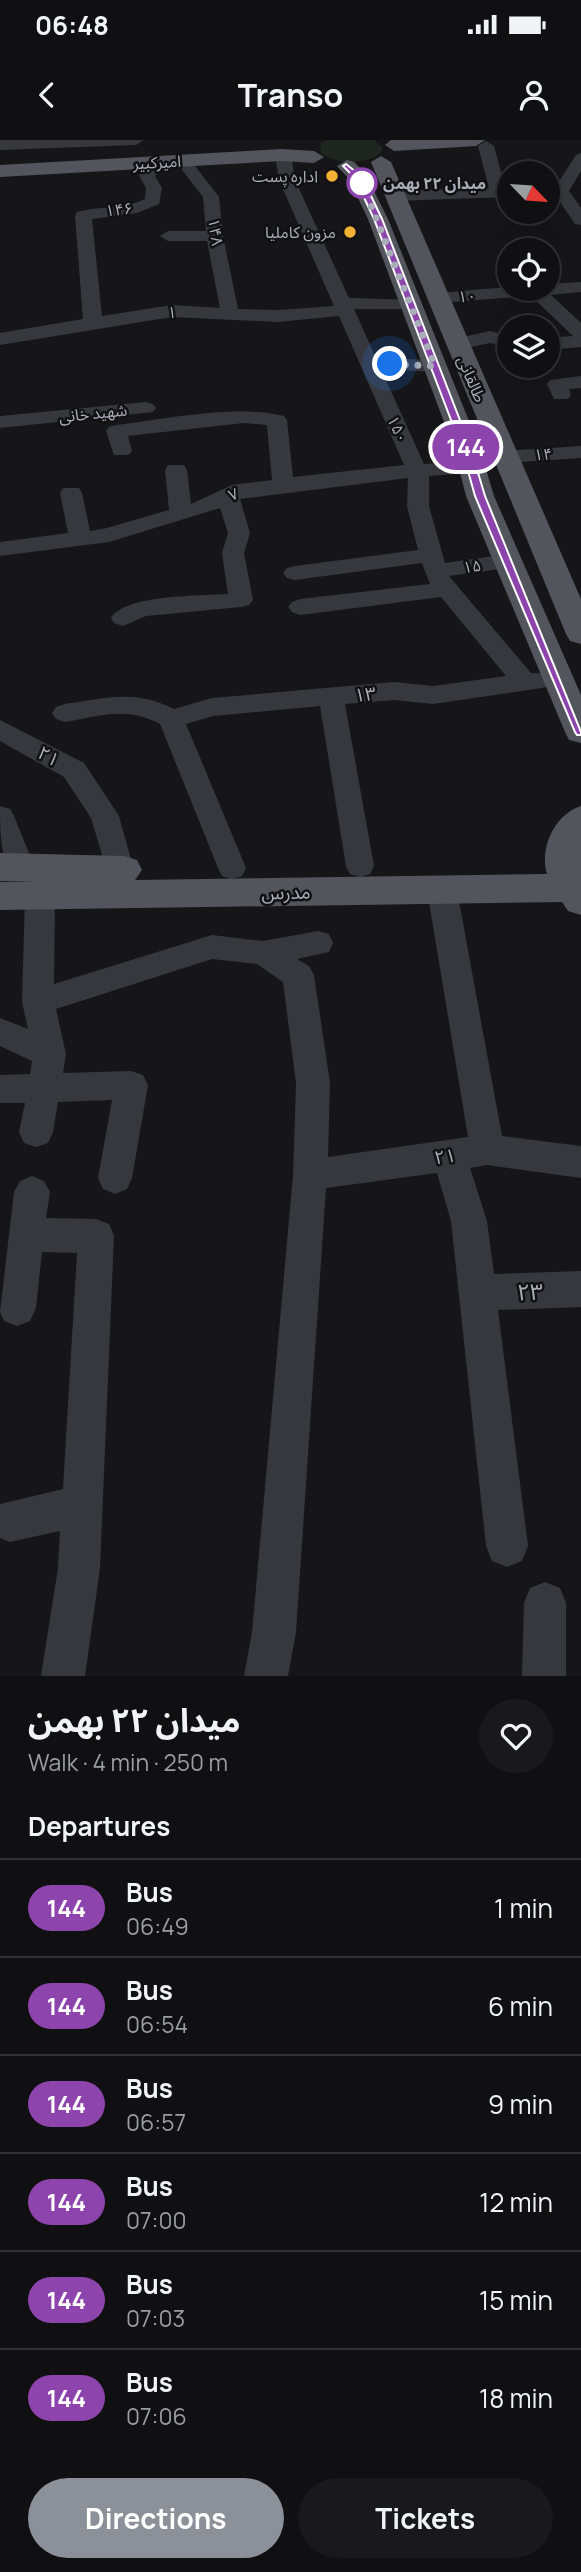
<!DOCTYPE html>
<html lang="en">
<head>
<meta charset="utf-8">
<style>
  body { margin:0; font-family:Manrope,"Noto Sans Arabic",sans-serif; background:#19191b; color:#f1f3f6; height:100vh; display:flex; flex-direction:column; font-size:26px; white-space:nowrap }
  * { box-sizing:border-box; margin:0 }
  p { font-size:23px; color:#9c9d9f }
  .icon { flex:none; width:38px; height:38px; fill:none; stroke:currentColor; stroke-width:2; stroke-linecap:round; stroke-linejoin:round }
  .map { position:relative; height:1536px; overflow:hidden }
  .details { display:flex; flex-direction:column; background:#101012; flex:1 }
  .details>* { flex:none }
  .badge { padding:0 14px; border-radius:23px; font-size:24px; line-height:46px }
  .needle { width:46px; rotate:115deg }
  .controls { position:absolute; left:497px; top:21px; display:grid; gap:14px }
  .controls a { display:grid; place-items:center; width:63px; height:63px; border-radius:50%; background:#101012; box-shadow:0 7px 28px #0002,0 0 0 2px #303032; font-size:35px }
  .you { position:absolute; width:35px; height:35px; margin:-18px; border:5px solid #fff; border-radius:50%; background:#1a73e8; box-shadow:0 0 0 10px #1a73e833 }
  .map>.badge { position:absolute; translate:-50% -50%; box-shadow:0 0 0 4px #fff }
  h2 { padding:0 28px; font-size:26px; line-height:63px }
  .round { display:grid; place-items:center; flex:none; width:74px; height:74px; border-radius:37px; background:#19191b }
  .headline { display:flex; align-items:center; justify-content:space-between; height:119px; padding:0 28px }
  h1 { font-size:33px; font-weight:700; line-height:52px }
  .action { display:flex; gap:14px; margin-top:auto; padding:14px 28px }
  .action a { flex:1; height:80px; border-radius:42px; background:#8c9099; color:#fff; font-size:28px; font-weight:700; line-height:80px; text-align:center }
  .action a+a { background:#19191b; color:#f1f3f6 }
  ul { padding:0; list-style:none }
  li { display:flex; align-items:center; gap:21px; height:98px; padding:0 28px; border-top:2px solid #303032 }
  li div { flex:1 }
  li b { display:block; font-size:26px }
  li em { font-style:normal }
  li .badge { min-width:77px; font-weight:700; text-align:center }
  .status { display:flex; justify-content:space-between; align-items:center; height:49px; padding:0 35px; background:#101012; direction:ltr }
  .status svg { height:19px; fill:currentColor }
  header { display:flex; justify-content:space-between; align-items:center; height:91px; padding:0 28px; background:#101012; font-size:32px; font-weight:700 }
  .map>svg:first-child { display:block }
  .green { fill:#1e261f }
  .lines { fill:none; stroke-linecap:round; stroke-linejoin:round }
  .minor { fill:#37383d; fill-rule:evenodd }
  .major { fill:#53555c; fill-rule:evenodd }
  .line { fill:#8e44ad; stroke:#fff; stroke-width:2 }
  .walk { stroke:#a8adb8; stroke-width:7; stroke-dasharray:0 12.6 }
  .poi-dot { fill:#f2b134; stroke:#111113; stroke-width:2.5 }
  .stop-dot { fill:#fff; stroke:#8e44ad; stroke-width:3.5 }
  .labels { text-anchor:middle; dominant-baseline:central; stroke-width:5; stroke-linejoin:round; paint-order:stroke }
  .far-street-label { font-size:16px; fill:#a8adb8; stroke:#111113 }
  .far-poi-label { font-size:16px; fill:#a8adb8; stroke:#111113; text-anchor:end }
  .far-stop-label { font-size:16px; font-weight:bold; fill:#a8adb8; stroke:#111113; text-anchor:start }
  .street-label { font-size:19px; fill:#a8adb8; stroke:#111113 }
  .near-street-label { font-size:23px; fill:#a8adb8; stroke:#111113 }
</style>
</head>
<body>
<div class="status"><b>06:48</b><svg viewBox="0 0 49 12"><path d="M0 12V9h3v3zM5 12V6h3v6zM10 12V3h3v9zM15 12V0h3v12zM26 1h20v11H26zM47 4h2v5h-2z"/></svg></div>
<header><svg class="icon" aria-label="back" viewBox="0 0 24 24"><path d="M15 5l-7 7 7 7"/></svg>Transo<svg class="icon" aria-label="person" viewBox="0 0 24 24"><circle cx="12" cy="8" r="4"/><path d="M4 21q1-7 8-7t8 7"/></svg></header>
<div class="map">
<svg width="581" height="1536" viewBox="0 0 581 1536">
  <rect width="100%" height="100%" fill="#161618"/>
  <path class="green" d="M 326,0 L 374,0 L 382,7 L 382,11 C 368,26 336,25 320,12 L 321,3 Z"/>
  <g class="lines">
    <g class="minor">
      <path d="M 0,0 L 144,0 L 136,5 L 0,10 Z"/>
      <path d="M 486,1 L 494,6 L 505,47 L 509,47 L 509,57 L 393,61 L 385,56 L 393,51 L 489,48 L 478,6 Z"/>
      <path d="M 581,13 L 581,31 L 569,51 L 581,68 L 581,85 L 575,84 L 556,56 L 548,56 L 548,46 L 556,46 L 576,15 Z"/>
      <path d="M 183,15 L 188,17 L 219,57 L 223,96 L 238,169 L 278,170 L 334,166 L 279,40 L 276,21 L 284,16 L 292,21 L 295,40 L 349,158 L 416,160 L 419,164 L 416,168 L 410,169 L 354,169 L 376,218 L 435,220 L 445,226 L 435,232 L 381,229 L 424,324 L 472,321 L 480,322 L 483,327 L 480,332 L 429,336 L 429,366 L 445,423 L 508,414 L 516,416 L 520,421 L 516,426 L 508,428 L 449,436 L 531,533 L 551,534 L 555,540 L 551,546 L 542,548 L 433,564 L 394,560 L 345,564 L 374,726 L 370,734 L 360,737 L 350,734 L 346,726 L 320,566 L 213,576 L 186,584 L 246,728 L 242,736 L 232,739 L 222,736 L 218,728 L 160,584 C 126,566 101,576 65,582 L 56,579 L 52,573 L 56,567 L 65,564 C 106,558 135,549 174,569 L 212,558 L 394,542 L 433,546 L 506,536 L 441,457 L 300,475 L 292,472 L 288,467 L 292,462 L 300,459 L 430,444 L 422,423 L 295,440 L 287,438 L 283,433 L 287,428 L 295,426 L 418,410 L 407,366 L 408,338 L 240,359 L 250,393 L 244,413 L 253,460 L 249,465 L 241,467 L 146,476 L 123,486 L 114,483 L 111,478 C 126,454 201,456 228,454 L 222,413 L 228,393 L 220,368 L 109,402 L 0,416 L 0,402 L 68,393 L 60,353 L 63,348 L 79,348 L 82,353 L 90,391 L 107,388 L 169,370 L 165,330 L 168,325 L 184,325 L 187,330 L 191,364 L 232,345 L 272,340 L 267,285 L 244,283 L 128,296 L 132,311 L 128,315 L 114,315 L 106,291 L 109,287 L 116,285 C 166,279 236,264 284,276 L 287,280 L 293,337 L 404,325 L 339,176 L 278,182 L 172,177 L 0,205 L 0,193 L 83,179 L 75,76 L 77,72 C 99,66 125,69 145,59 L 146,48 L 139,35 C 151,21 165,19 183,15 ZM 179,26 L 203,57 L 206,91 L 168,91 L 160,96 L 168,101 L 207,101 L 220,168 L 172,165 L 102,176 L 92,79 L 137,73 L 159,64 L 162,48 L 155,36 L 162,29 Z"/>
      <path d="M 581,142 L 581,152 L 551,155 L 581,183 L 581,207 L 548,210 L 548,198 L 573,196 L 531,156 L 437,163 L 428,158 L 437,153 L 509,147 L 548,149 L 548,144 Z"/>
      <path d="M 490,191 L 509,196 L 509,208 L 490,203 L 457,210 L 448,204 L 450,200 Z"/>
      <path d="M 581,236 L 581,248 L 569,249 L 571,255 L 568,259 L 554,259 L 547,244 L 550,240 Z"/>
      <path d="M 146,262 L 153,264 L 156,268 L 153,272 L 0,288 L 0,276 Z"/>
      <path d="M 581,306 L 581,318 L 505,323 L 498,321 L 494,317 L 498,313 L 505,311 Z"/>
      <path d="M 0,580 L 84,623 L 119,676 L 134,730 L 129,738 L 119,741 L 109,738 L 91,678 L 64,637 L 0,601 Z"/>
      <path d="M 0,666 L 10,669 L 14,676 L 35,728 L 31,736 L 21,739 L 11,736 C 0,713 0,691 0,666 Z"/>
      <path d="M 442,739 L 452,742 L 457,750 L 502,996 L 581,1006 L 581,1038 L 487,1025 L 470,1028 L 487,1081 L 494,1134 L 581,1131 L 581,1167 L 498,1170 L 528,1406 L 522,1421 L 507,1427 L 492,1421 L 486,1406 L 451,1081 L 437,1033 L 326,1048 L 296,1492 L 288,1536 L 244,1536 L 252,1492 L 293,1035 L 296,943 L 283,842 L 257,824 L 212,819 L 56,869 L 66,914 L 63,933 L 131,931 L 143,935 L 148,945 L 132,1038 L 127,1049 L 115,1054 L 103,1049 L 98,1038 L 112,960 L 58,962 L 53,992 L 48,1003 L 36,1007 L 24,1003 L 19,992 L 25,963 L 0,963 L 0,935 L 30,934 L 32,921 L 0,906 L 0,878 L 28,889 L 22,862 L 25,756 L 30,748 L 40,745 L 50,748 L 55,756 L 54,844 L 212,795 L 263,801 L 318,791 L 329,794 L 333,803 L 329,812 L 297,819 L 309,826 L 314,835 L 330,943 L 328,1017 L 468,997 L 427,750 L 432,742 Z"/>
      <path d="M 32,1036 L 44,1041 L 50,1052 L 46,1078 L 96,1079 L 109,1084 L 114,1096 L 100,1428 L 85,1536 L 41,1536 L 58,1428 L 60,1391 L 10,1402 L 0,1398 L 0,1364 L 63,1349 L 77,1113 L 42,1112 L 36,1168 L 30,1181 L 17,1186 L 4,1181 L 0,1172 L 14,1052 L 20,1041 Z"/>
      <path d="M 545,1442 L 560,1448 L 566,1463 L 566,1536 L 522,1536 L 524,1463 L 530,1448 Z"/>
    </g>
    <g class="major">
      <path d="M 391,0 L 485,0 L 476,6 L 394,11 L 385,5 Z"/>
      <path d="M 282,9 L 314,11 L 324,17 L 314,23 L 282,21 L 0,37 L 0,25 Z"/>
      <path d="M 381,16 L 391,22 L 581,459 L 581,504 L 570,501 L 566,494 L 371,22 Z"/>
      <path d="M 347,20 L 354,22 L 365,33 L 388,79 L 479,306 L 494,356 L 581,555 L 581,603 L 569,600 L 565,592 L 466,356 L 453,306 L 368,79 L 349,39 L 337,26 Z"/>
      <path d="M 581,666 L 581,775 L 568,771 L 562,762 L 0,770 L 0,742 L 36,741 L 0,741 L 0,713 L 124,716 L 137,720 L 142,730 L 135,740 L 547,734 C 539,708 555,674 581,666 Z"/>
    </g>
  </g>
  <path class="line" d="M 346,24 L 362,37 L 382,79 L 470,306 L 485,356 L 581,592 L 581,595 L 577,595 L 575,592 L 475,356 L 461,306 L 374,79 L 355,38 L 343,26 Z"/>
  <g class="lines">
    <path class="walk" d="M 362,43 L 435,226 L 390,224"/>
  </g>
  <g class="poi-dot">
    <circle cx="332" cy="36" r="7"/>
    <circle cx="350" cy="92" r="7"/>
  </g>
  <circle class="stop-dot" cx="362" cy="43" r="14"/>
  <g class="labels">
    <g class="far-street-label">
      <text transform="translate(157 22) rotate(-3)">امیرکبیر</text>
      <text transform="translate(119 69) rotate(-5)">۱۴۶</text>
      <text transform="translate(216 92) rotate(81)">۱۴۸</text>
      <text transform="translate(467 156) rotate(-4)">۱۰</text>
      <text transform="translate(172 172) rotate(-1)">۱</text>
      <text transform="translate(472 239) rotate(67)">طالقانی</text>
      <text transform="translate(93 273) rotate(-6)">شهید خانی</text>
      <text transform="translate(398 289) rotate(65)">۱۵۰</text>
      <text transform="translate(543 314) rotate(-4)">۱۴</text>
      <text transform="translate(233 354) rotate(-23)">۷</text>
      <text transform="translate(472 426) rotate(-8)">۱۵</text>
    </g>
    <g class="far-poi-label">
      <text x="318" y="36">اداره پست</text>
      <text x="336" y="92">مزون کاملیا</text>
    </g>
    <g class="far-stop-label">
      <text x="383" y="43">میدان ۲۲ بهمن</text>
    </g>
    <g class="street-label">
      <text transform="translate(365 554) rotate(-6)">۱۳</text>
      <text transform="translate(49 616) rotate(29)">۲۱</text>
      <text transform="translate(286 752) rotate(-1)">مدرس</text>
      <text transform="translate(445 1016) rotate(-8)">۲۱</text>
    </g>
    <g class="near-street-label">
      <text transform="translate(530 1151) rotate(-2)">۲۳</text>
    </g>
  </g>
</svg>
<div class="controls">
<a><svg class="needle" viewBox="-14 -14 28 28"><path d="M0-13l5 13h-10z" fill="#e53935"/><path d="M0 13l5-13h-10z" fill="#9c9d9f"/></svg></a>
<a><svg class="icon" aria-label="locate" viewBox="0 0 24 24"><circle cx="12" cy="12" r="6"/><path d="M12 2v4M12 18v4M2 12h4M18 12h4"/></svg></a>
<a><svg class="icon" aria-label="layers" viewBox="0 0 24 24"><path d="M12 4l9 5-9 5-9-5zM3 14l9 5 9-5"/></svg></a>
</div>
<div class="you" style="left:390px;top:224px"></div>
<b class="badge" style="left:466px;top:307px;background:#8e44ad;color:#fff">144</b>
</div>
<section class="details">
<div class="headline"><div><h1>میدان ۲۲ بهمن</h1><p>Walk · 4 min · 250 m</p></div><a class="round"><svg class="icon" aria-label="heart" viewBox="0 0 24 24"><path d="M12 20l-8-8c-3-5 5-10 8-4 3-6 11-1 8 4z"/></svg></a></div>
<h2>Departures</h2>
<ul>
<li><span class="badge" style="background:#8e44ad;color:#fff">144</span><div><b>Bus</b><p>06:49</p></div><em>1 min</em></li>
<li><span class="badge" style="background:#8e44ad;color:#fff">144</span><div><b>Bus</b><p>06:54</p></div><em>6 min</em></li>
<li><span class="badge" style="background:#8e44ad;color:#fff">144</span><div><b>Bus</b><p>06:57</p></div><em>9 min</em></li>
<li><span class="badge" style="background:#8e44ad;color:#fff">144</span><div><b>Bus</b><p>07:00</p></div><em>12 min</em></li>
<li><span class="badge" style="background:#8e44ad;color:#fff">144</span><div><b>Bus</b><p>07:03</p></div><em>15 min</em></li>
<li><span class="badge" style="background:#8e44ad;color:#fff">144</span><div><b>Bus</b><p>07:06</p></div><em>18 min</em></li>
</ul>
<div class="action"><a>Directions</a><a>Tickets</a></div>
</section>
</body>
</html>
